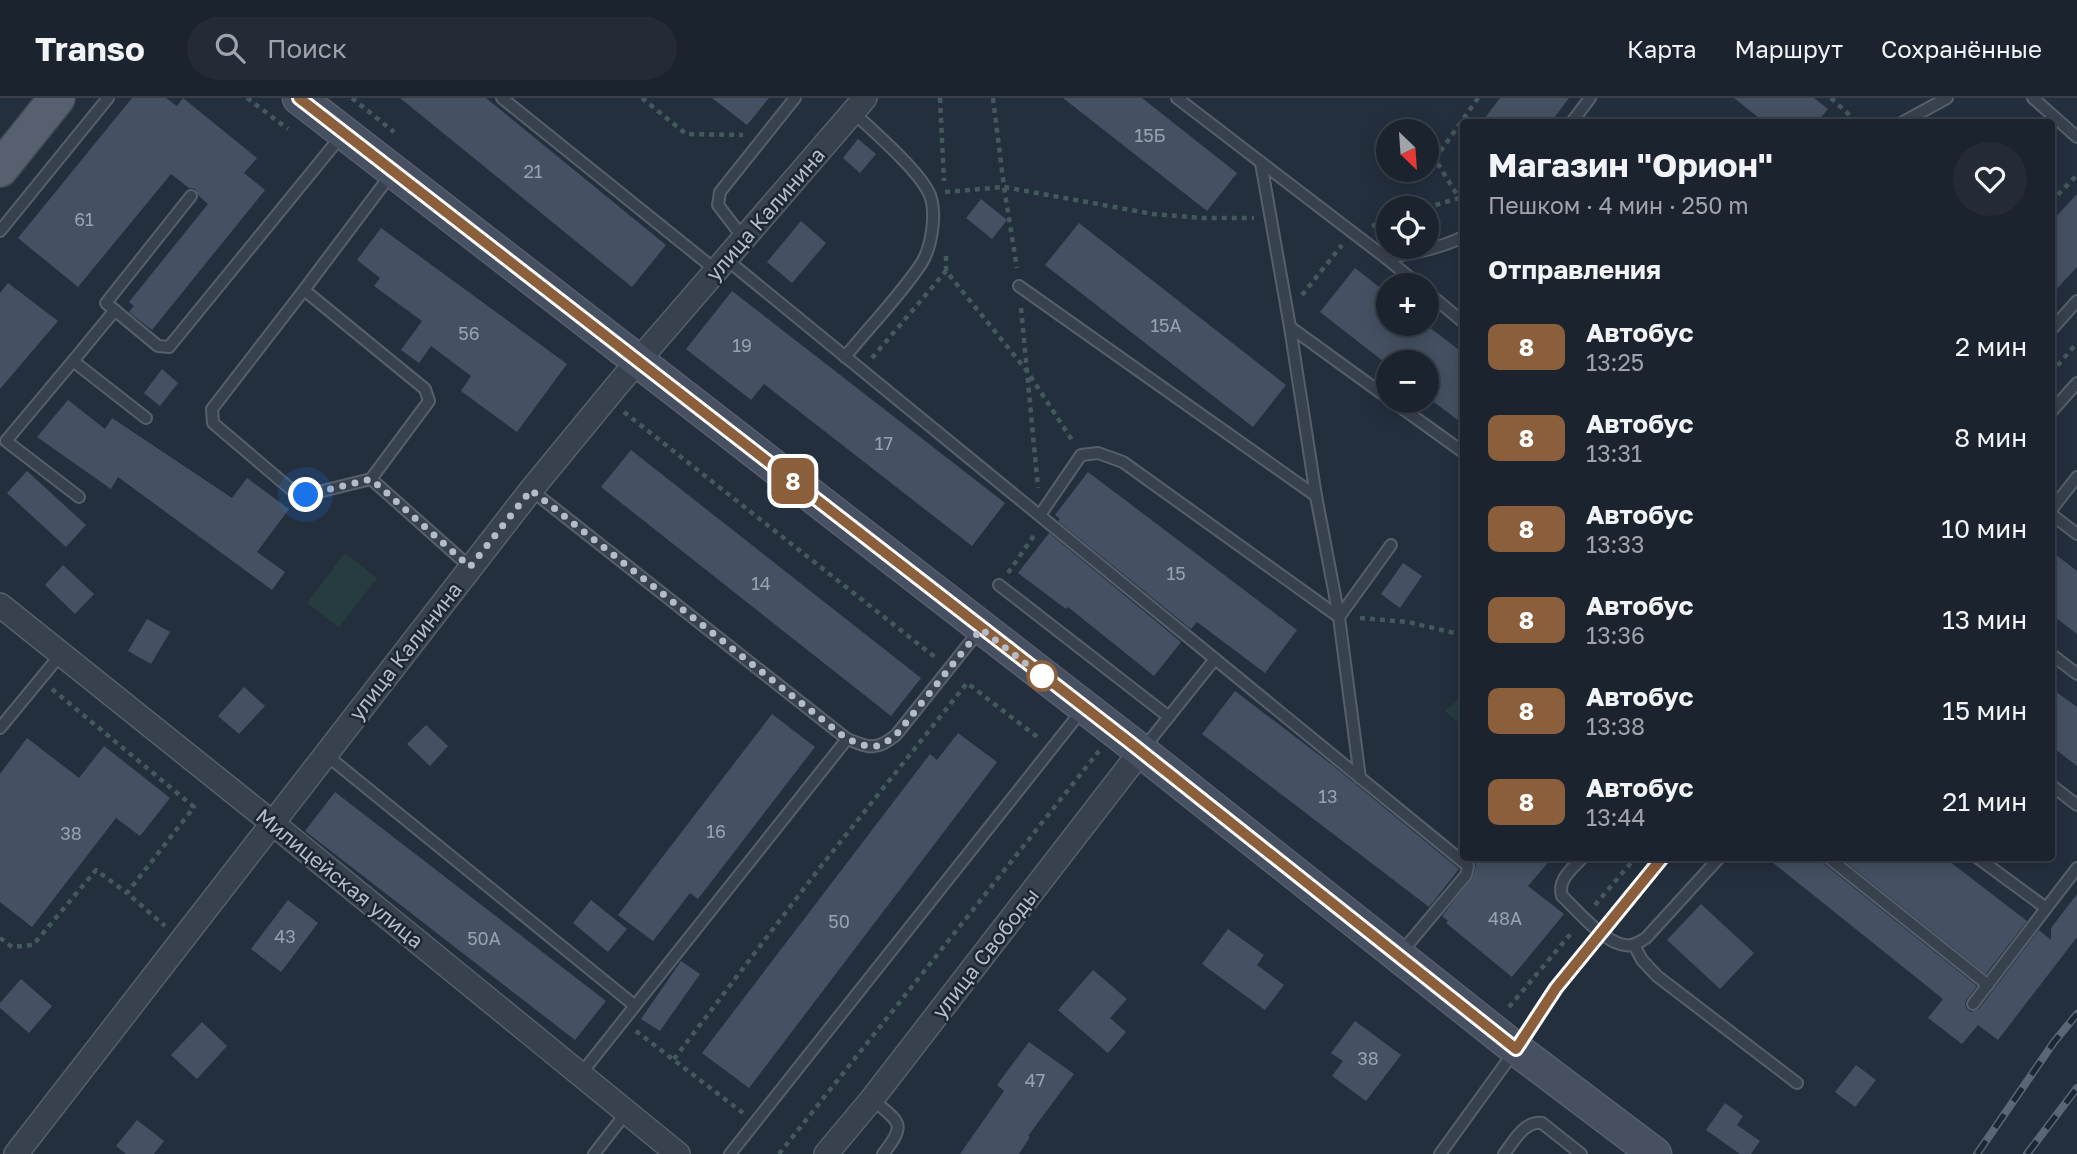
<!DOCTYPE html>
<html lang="ru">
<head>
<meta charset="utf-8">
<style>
  body { margin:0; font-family:"Golos Text",sans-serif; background:#242b36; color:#f1f3f6; height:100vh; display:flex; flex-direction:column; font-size:26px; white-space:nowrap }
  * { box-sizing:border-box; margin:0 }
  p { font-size:23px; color:#a0a4aa }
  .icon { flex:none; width:38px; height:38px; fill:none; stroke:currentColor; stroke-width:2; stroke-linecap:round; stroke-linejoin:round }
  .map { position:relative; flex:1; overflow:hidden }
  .sheet { position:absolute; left:1460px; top:21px; width:595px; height:742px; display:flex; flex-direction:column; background:#1b232e; border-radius:7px; box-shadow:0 4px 18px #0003,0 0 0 2px #39404a }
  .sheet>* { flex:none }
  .badge { padding:0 14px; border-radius:10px; font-size:24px; line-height:46px }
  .needle { width:46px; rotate:155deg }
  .fabs { position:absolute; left:1376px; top:21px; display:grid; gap:14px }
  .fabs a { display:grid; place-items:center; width:63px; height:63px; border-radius:50%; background:#1b232e; box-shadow:0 4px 18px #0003,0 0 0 2px #39404a; font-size:35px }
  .you { position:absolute; width:35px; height:35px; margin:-18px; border:5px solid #fff; border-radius:50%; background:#1a73e8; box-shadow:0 0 0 10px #1a73e833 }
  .map>.badge { position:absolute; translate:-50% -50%; box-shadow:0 0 0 4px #fff }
  h2 { padding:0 28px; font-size:26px; line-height:63px }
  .round { display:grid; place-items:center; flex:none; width:74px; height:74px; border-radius:37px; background:#242b36 }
  .overview { display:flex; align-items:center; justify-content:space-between; height:119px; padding:0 28px }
  h1 { font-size:33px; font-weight:700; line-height:52px }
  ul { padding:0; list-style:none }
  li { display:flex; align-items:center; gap:21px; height:91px; padding:0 28px }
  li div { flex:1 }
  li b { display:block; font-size:26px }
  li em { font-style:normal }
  li .badge { min-width:77px; font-weight:700; text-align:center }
  header { display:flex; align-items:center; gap:42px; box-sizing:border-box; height:98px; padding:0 35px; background:#1b232e; border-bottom:2px solid #39404a }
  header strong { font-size:33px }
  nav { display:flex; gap:38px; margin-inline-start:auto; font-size:24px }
  .search { width:490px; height:63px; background:#242b36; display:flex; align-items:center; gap:18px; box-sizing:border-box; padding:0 24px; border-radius:38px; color:#a0a4aa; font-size:26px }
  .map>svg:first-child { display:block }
  .green { fill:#263c3f }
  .building { fill:#455162 }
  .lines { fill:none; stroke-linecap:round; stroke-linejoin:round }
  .service-casing { stroke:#565f6c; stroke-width:14 }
  .minor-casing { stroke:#565f6c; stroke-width:26 }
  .secondary-casing { stroke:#565f6c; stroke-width:35 }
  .primary-casing { stroke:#414a57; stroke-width:38 }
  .path { stroke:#44595c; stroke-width:4.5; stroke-dasharray:5 5; stroke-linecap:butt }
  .service { stroke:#38414e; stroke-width:10 }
  .minor { stroke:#38414e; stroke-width:23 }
  .secondary { stroke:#465061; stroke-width:32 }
  .primary { stroke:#56606e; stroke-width:35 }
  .rail-casing { stroke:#5a6575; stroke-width:8 }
  .rail { stroke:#1d2633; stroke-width:5; stroke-dasharray:16; stroke-linecap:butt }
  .line-casing { stroke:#fff; stroke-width:16 }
  .line { stroke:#8b5e3c; stroke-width:10 }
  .walk { stroke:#b4bcc9; stroke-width:7; stroke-dasharray:0 12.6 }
  .stop-dot { fill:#fff; stroke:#8b5e3c; stroke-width:3.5 }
  .labels { text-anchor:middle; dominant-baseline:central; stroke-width:5; stroke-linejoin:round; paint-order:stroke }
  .number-label { font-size:18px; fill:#98a1af }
  .street-label { font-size:21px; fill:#b4bcc9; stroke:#1d2633 }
</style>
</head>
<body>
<header>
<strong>Transo</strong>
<div class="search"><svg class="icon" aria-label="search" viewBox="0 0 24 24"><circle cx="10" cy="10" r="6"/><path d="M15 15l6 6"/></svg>Поиск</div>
<nav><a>Карта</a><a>Маршрут</a><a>Сохранённые</a></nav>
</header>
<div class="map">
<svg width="2077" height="1056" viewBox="0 0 2077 1056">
  <rect width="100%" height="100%" fill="#242f3e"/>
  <g class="green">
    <path d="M 345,455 L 377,480 L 339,529 L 307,505 Z"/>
    <path d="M 1463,597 L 1463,628 L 1445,613 Z"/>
  </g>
  <g class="building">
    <path d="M 132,0 L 166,0 L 177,8 L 183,0 L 257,60 L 244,75 L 265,92 L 152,232 L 129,214 L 134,208 L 129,204 L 208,106 L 199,98 L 195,91 L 189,90 L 171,76 L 78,189 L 18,140 Z"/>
    <path d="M 400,0 L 486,0 L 666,147 L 632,189 Z"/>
    <path d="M 712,0 L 769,0 L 747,27 Z"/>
    <path d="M 1063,0 L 1142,0 L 1237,75 L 1207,113 Z"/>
    <path d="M 1500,0 L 1569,0 L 1551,24 L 1482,24 Z"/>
    <path d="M 1734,0 L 1814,0 L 1828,11 L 1817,24 L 1764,24 Z"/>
    <path d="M 858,41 L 876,56 L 860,75 L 843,60 Z"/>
    <path d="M 2077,96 L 2077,169 L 2051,197 L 2051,124 Z"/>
    <path d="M 981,101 L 1007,122 L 992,141 L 966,120 Z"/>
    <path d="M 801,123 L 826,145 L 792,185 L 767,164 Z"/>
    <path d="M 1079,125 L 1286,287 L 1253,329 L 1045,167 Z"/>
    <path d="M 381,130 L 567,266 L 517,334 L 461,293 L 471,278 L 431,248 L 419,265 L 401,252 L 422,223 L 374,188 L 380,180 L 357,162 Z"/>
    <path d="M 1355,170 L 1388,196 L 1388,226 L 1425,226 L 1463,255 L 1463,326 L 1426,298 L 1426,264 L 1388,264 L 1388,267 L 1320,214 Z"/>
    <path d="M 8,185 L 58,223 L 0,291 L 0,195 Z"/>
    <path d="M 732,193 L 1005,405 L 972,448 L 764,286 L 751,302 L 686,251 Z"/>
    <path d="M 162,271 L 178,285 L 160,308 L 144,295 Z"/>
    <path d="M 68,302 L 105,331 L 112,320 L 232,400 L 247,380 L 289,411 L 257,454 L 285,474 L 272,492 L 118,379 L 111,391 L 37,339 Z"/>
    <path d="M 631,352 L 921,580 L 891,618 L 601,389 Z"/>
    <path d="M 27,373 L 86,427 L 66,449 L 7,395 Z"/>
    <path d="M 1088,374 L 1297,532 L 1265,575 L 1197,524 L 1191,531 L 1058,423 L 1060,421 L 1055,417 Z"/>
    <path d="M 1049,435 L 1181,544 L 1154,578 L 1068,509 L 1066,511 L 1018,475 Z"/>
    <path d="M 2051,453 L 2077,473 L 2077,536 L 2051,516 Z"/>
    <path d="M 1403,465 L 1422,478 L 1400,510 L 1381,496 Z"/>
    <path d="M 63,467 L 94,496 L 75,516 L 45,487 Z"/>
    <path d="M 147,521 L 170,534 L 151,566 L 128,553 Z"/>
    <path d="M 244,589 L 265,608 L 239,636 L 218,618 Z"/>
    <path d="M 2051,590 L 2077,609 L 2077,668 L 2051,648 Z"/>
    <path d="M 1235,593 L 1331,666 L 1459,771 L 1429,809 L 1202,636 Z"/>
    <path d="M 772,616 L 815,649 L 698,801 L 690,795 L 653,843 L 618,817 Z"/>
    <path d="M 426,627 L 448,648 L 430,668 L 407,646 Z"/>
    <path d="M 958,635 L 997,664 L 749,990 L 702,955 L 930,656 L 937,662 Z"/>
    <path d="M 27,640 L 79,680 L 104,648 L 170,700 L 140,738 L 116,720 L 32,829 L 0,804 L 0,676 Z"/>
    <path d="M 335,694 L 606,903 L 575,942 L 305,733 Z"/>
    <path d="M 1470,760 L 1552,760 L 1528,788 L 1564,816 L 1512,879 L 1446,825 L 1448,823 L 1442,818 L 1473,779 L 1476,766 Z"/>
    <path d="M 1767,760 L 1821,760 L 1824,766 L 1977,888 L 1965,904 L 1966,910 L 1971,914 L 1979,911 L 2039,832 L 2051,842 L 2051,830 L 2077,796 L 2077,839 L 1998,942 L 1978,927 L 1962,946 L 1928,920 L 1943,901 Z"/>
    <path d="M 1841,760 L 1945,760 L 2027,823 L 1986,876 Z"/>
    <path d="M 288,802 L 318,825 L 281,874 L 251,851 Z"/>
    <path d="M 591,802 L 627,831 L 608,854 L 573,825 Z"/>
    <path d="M 1701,806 L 1754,855 L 1720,891 L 1667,842 Z"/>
    <path d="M 1228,831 L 1264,857 L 1257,867 L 1284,887 L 1265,912 L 1202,866 Z"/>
    <path d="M 681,863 L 700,876 L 660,933 L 641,921 Z"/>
    <path d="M 1093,872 L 1127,901 L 1110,920 L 1126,934 L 1108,955 L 1058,912 Z"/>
    <path d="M 21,881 L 52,908 L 29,935 L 0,910 L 0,905 Z"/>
    <path d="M 1355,923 L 1401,957 L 1366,1003 L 1332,978 L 1343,963 L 1331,955 Z"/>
    <path d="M 202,924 L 227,948 L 197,981 L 171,957 Z"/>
    <path d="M 1029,944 L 1074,976 L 1028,1038 L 1030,1039 L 1019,1056 L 960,1056 L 1004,993 L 997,987 Z"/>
    <path d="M 1856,967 L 1876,982 L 1855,1009 L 1835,994 Z"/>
    <path d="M 1725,1005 L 1743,1018 L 1737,1027 L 1760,1043 L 1751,1056 L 1740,1056 L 1706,1032 Z"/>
    <path d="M 137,1022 L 164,1043 L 154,1056 L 126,1056 L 116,1048 Z"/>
  </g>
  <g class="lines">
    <g class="service-casing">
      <g id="service">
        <path d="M 502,0 L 717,173"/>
        <path d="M 1177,0 L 1386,160 C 1414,155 1438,151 1463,139"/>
        <path d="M 2033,0 L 2077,39"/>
        <path d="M 1572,24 L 1590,0"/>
        <path d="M 1903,24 L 1947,0"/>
        <path d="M 1261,65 L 1290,229 L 1316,398 L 1339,519 L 1360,680"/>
        <path d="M 191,98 L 106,205 L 158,248 L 169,249 L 342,37"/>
        <path d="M 0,133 L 108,0"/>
        <path d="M 744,141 L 718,107 L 720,94 L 795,0"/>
        <path d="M 1386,160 L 1419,187"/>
        <path d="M 726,161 L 1468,768 L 1466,777 L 1400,856"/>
        <path d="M 1019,188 L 1316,398"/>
        <path d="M 304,192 L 212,311 L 213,325 L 293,393 L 306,397 L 371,381 L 470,469"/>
        <path d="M 1426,193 L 1463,224"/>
        <path d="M 115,212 L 73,263 L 146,320"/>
        <path d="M 1290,229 L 1388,300"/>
        <path d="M 2051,232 L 2077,203"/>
        <path d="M 845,259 C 870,228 899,199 921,166 C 932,149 938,111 928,93 C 915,69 874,34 853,14"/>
        <path d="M 73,263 L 6,343 L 79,399"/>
        <path d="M 1392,303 L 1463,354"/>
        <path d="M 2051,314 L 2077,285"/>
        <path d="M 371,381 L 429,303 L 425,291 L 304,192 L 392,75"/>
        <path d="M 531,392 L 847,641 L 580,977"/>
        <path d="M 2051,412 L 2077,379"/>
        <path d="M 2051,416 L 2077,436"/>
        <path d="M 1040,417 L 1081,357 L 1098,355 L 1123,364 L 1339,519 L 1391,447"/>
        <path d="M 999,487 L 1169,619"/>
        <path d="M 2051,556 L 2077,576"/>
        <path d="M 0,630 L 61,556"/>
        <path d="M 847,641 C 870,650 876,653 896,637 L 979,533"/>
        <path d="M 1143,651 L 1215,561"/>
        <path d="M 325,656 L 634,907"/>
        <path d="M 2051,687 L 2077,707"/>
        <path d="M 1582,760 C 1572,771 1557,782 1562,798 C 1577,812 1604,845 1625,847 C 1633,849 1639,844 1646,840 L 1719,760"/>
        <path d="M 1829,760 L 1988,887"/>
        <path d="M 1978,760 L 2046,810"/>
        <path d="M 1634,847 L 1642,862 L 1657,878 L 1797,985"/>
        <path d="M 1973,906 L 2077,770"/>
        <path d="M 872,1001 C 899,1025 908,1024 883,1056"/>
        <path d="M 594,1056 L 626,1015"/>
        <path d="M 730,1056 L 1083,611"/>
        <path d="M 1440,1056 L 1516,951 L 1556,890 L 1662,760"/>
        <path d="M 1504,1056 C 1514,1043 1524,1023 1542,1025 L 1581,1056"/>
      </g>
    </g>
    <g class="minor-casing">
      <g id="minor">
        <path d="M 0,507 L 271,724 L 678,1056"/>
        <path d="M 16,1056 L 531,392 L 619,285 L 865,0"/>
        <path d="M 826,1056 L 872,1001 L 1141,653"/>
      </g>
    </g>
    <g class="secondary-casing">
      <path id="secondary" d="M 299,0 L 1141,653 L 1516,951 L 1655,1056"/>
    </g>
    <g class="primary-casing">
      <path id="primary" d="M 0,71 L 57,0"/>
    </g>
    <g class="path">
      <path d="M 247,0 L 288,31"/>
      <path d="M 352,0 L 394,34"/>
      <path d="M 642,0 L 686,36 L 743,37"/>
      <path d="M 940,0 L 944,83"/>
      <path d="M 993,0 L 1004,89 L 1153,116 L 1202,120 L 1254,120"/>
      <path d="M 1831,0 L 1857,24"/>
      <path d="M 945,94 L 1004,89 L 1017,170"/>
      <path d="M 2051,104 L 2077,77"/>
      <path d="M 1426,110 L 1459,100 L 1435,61 L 1478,0"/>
      <path d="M 1372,128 L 1388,123"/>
      <path d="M 946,158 L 946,173 L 1027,273 L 1072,342"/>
      <path d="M 1302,197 L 1342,147"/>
      <path d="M 1021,210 L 1038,390"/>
      <path d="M 872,260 L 946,173"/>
      <path d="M 2051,275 L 2077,245"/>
      <path d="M 624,314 L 936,560"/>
      <path d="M 1008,475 L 1035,436"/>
      <path d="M 1360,520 L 1408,524 L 1463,537"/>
      <path d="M 52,591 L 194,709 L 127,795 L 165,828"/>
      <path d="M 1595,807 L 1635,760"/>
      <path d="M 0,840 L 12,849 L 33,847 L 96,772 L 127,795"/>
      <path d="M 1509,909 L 1573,833"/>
      <path d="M 636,933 L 743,1015"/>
      <path d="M 674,961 L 818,772 L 967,585 L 1040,641"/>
      <path d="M 779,1056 L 1099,653"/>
    </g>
    <use href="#service" class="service"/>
    <use href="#minor" class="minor"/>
    <use href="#secondary" class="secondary"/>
    <use href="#primary" class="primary"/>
    <g class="rail-casing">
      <g id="rail">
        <path d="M 1977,1056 L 2054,944 L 2077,916"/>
        <path d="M 2027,1056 L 2077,990"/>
      </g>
    </g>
    <use href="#rail" class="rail"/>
  </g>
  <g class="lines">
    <g class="line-casing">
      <path id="line" d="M 299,0 L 1128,643 L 1516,951 L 1556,890 L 1662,760"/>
    </g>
    <use href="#line" class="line"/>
    <path class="walk" d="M 306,397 L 371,381 L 470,469 L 531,392 L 847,641 C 870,650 876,653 896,637 L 981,531 L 1042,578"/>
  </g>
  <circle class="stop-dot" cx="1042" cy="578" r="14"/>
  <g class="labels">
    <g class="number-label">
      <text x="1150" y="37">15Б</text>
      <text x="533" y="73">21</text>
      <text x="84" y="121">61</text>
      <text x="1166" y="227">15А</text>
      <text x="469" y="235">56</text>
      <text x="742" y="247">19</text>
      <text x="884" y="345">17</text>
      <text x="1176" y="475">15</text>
      <text x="761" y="485">14</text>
      <text x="1328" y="698">13</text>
      <text x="716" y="733">16</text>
      <text x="71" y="735">38</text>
      <text x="1505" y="820">48А</text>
      <text x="839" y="823">50</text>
      <text x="285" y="838">43</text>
      <text x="484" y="840">50А</text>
      <text x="1368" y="960">38</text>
      <text x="1035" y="982">47</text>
    </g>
    <g class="street-label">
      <text transform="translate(765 116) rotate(-49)">улица Калинина</text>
      <text transform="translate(405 553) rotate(-52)">улица Калинина</text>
      <text transform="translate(340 780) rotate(39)">Милицейская улица</text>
      <text transform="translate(985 855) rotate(-52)">улица Свободы</text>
    </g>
  </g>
</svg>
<div class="fabs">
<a><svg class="needle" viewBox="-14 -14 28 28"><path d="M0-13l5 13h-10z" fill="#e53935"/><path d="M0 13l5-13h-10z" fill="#a0a4aa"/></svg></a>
<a><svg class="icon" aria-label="locate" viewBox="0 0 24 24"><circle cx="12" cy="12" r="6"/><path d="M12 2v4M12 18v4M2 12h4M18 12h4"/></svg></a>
<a>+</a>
<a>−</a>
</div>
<div class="you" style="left:306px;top:397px"></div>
<b class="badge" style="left:793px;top:383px;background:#8b5e3c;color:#fff">8</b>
<section class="sheet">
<div class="overview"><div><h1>Магазин &quot;Орион&quot;</h1><p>Пешком · 4 мин · 250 m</p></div><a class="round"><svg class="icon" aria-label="heart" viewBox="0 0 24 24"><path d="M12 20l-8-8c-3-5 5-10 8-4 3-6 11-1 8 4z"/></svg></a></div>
<h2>Отправления</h2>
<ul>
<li><span class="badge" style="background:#8b5e3c;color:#fff">8</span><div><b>Автобус</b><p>13:25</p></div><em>2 мин</em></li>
<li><span class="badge" style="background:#8b5e3c;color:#fff">8</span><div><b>Автобус</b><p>13:31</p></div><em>8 мин</em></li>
<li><span class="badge" style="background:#8b5e3c;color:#fff">8</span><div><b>Автобус</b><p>13:33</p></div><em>10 мин</em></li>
<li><span class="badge" style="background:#8b5e3c;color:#fff">8</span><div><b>Автобус</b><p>13:36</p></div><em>13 мин</em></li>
<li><span class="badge" style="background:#8b5e3c;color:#fff">8</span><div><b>Автобус</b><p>13:38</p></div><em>15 мин</em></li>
<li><span class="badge" style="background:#8b5e3c;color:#fff">8</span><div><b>Автобус</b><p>13:44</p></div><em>21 мин</em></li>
</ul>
</section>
</div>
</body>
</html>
